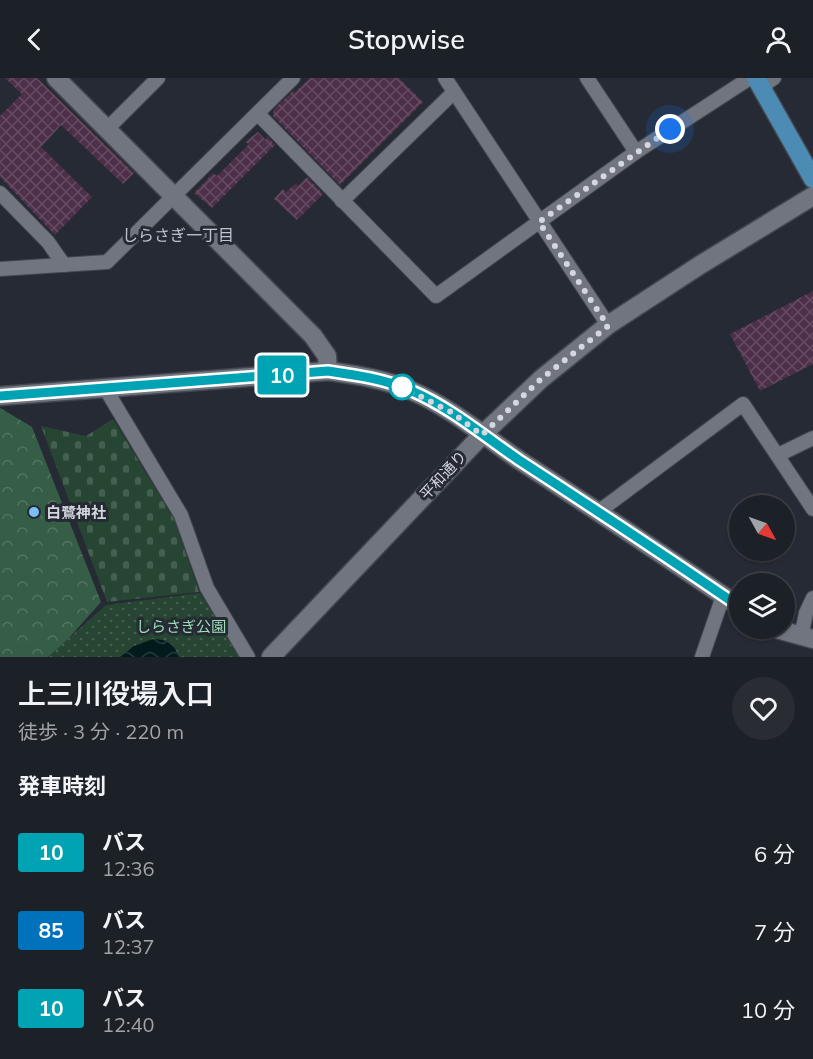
<!DOCTYPE html>
<html lang="ja">
<head>
<meta charset="utf-8">
<style>
  body { margin:0; font-family:Mulish,"Noto Sans JP",sans-serif; background:#292d33; color:#f1f3f6; height:100vh; display:flex; flex-direction:column; font-size:22px; white-space:nowrap }
  * { box-sizing:border-box; margin:0 }
  p { font-size:20px; color:#a0a3a7 }
  .icon { flex:none; width:33px; height:33px; fill:none; stroke:currentColor; stroke-width:2; stroke-linecap:round; stroke-linejoin:round }
  .map { position:relative; height:579px; overflow:hidden }
  .sheet { display:flex; flex-direction:column; background:#1c2027; flex:1 }
  .sheet>* { flex:none }
  .badge { padding:0 12px; border-radius:4px; font-size:21px; line-height:39px }
  .needle { width:39px; rotate:130deg }
  .fabs { position:absolute; left:729px; top:417px; display:grid; gap:12px }
  .fabs a { display:grid; place-items:center; width:66px; height:66px; border-radius:50%; background:#1c2027; box-shadow:0 2px 4px #0004,0 0 0 2px #3a3e44; font-size:30px }
  .you { position:absolute; width:30px; height:30px; margin:-15px; border:4px solid #fff; border-radius:50%; background:#1a73e8; box-shadow:0 0 0 9px #1a73e833 }
  .map>.badge { position:absolute; translate:-50% -50%; box-shadow:0 0 0 3px #fff }
  h2 { padding:0 18px; font-size:22px; line-height:54px }
  .round { display:grid; place-items:center; flex:none; width:63px; height:63px; border-radius:32px; background:#292d33 }
  .headline { display:flex; align-items:center; justify-content:space-between; height:102px; padding:0 18px }
  h1 { font-size:28px; font-weight:600; line-height:45px }
  ul { padding:0; list-style:none }
  li { display:flex; align-items:center; gap:18px; height:78px; padding:0 18px }
  li div { flex:1 }
  li b { display:block; font-size:22px }
  li em { font-style:normal }
  li .badge { min-width:66px; font-weight:700; text-align:center }
  header { display:flex; justify-content:space-between; align-items:center; height:78px; padding:0 18px; background:#1c2027; font-size:27px; font-weight:600 }
  .map>svg:first-child { display:block }
  .forest { fill:url(#forest-crowns) }
  .cemetery { fill:url(#cemetery-stones) }
  .park { fill:url(#park-dots) }
  .water { fill:url(#water-waves) }
  .building { fill:url(#building-cross-hatch) }
  .lines { fill:none; stroke-linecap:round; stroke-linejoin:round }
  .street-casing { stroke:#42464d; stroke-width:16 }
  .secondary-casing { stroke:#42464d; stroke-width:21 }
  .primary-casing { stroke:#42464d; stroke-width:21 }
  .street { stroke:#707580; stroke-width:14 }
  .secondary { stroke:#707580; stroke-width:18 }
  .primary { stroke:#4c8cb4; stroke-width:18 }
  .line-casing { stroke:#fff; stroke-width:14 }
  .line { stroke:#00a3b4; stroke-width:9 }
  .walk { stroke:#d4d7dd; stroke-width:6; stroke-dasharray:0 10.8 }
  .stop-dot { fill:#fff; stroke:#00a3b4; stroke-width:3 }
  .poi-dot { fill:#7bbef8; stroke:#262a34; stroke-width:2 }
  .labels { text-anchor:middle; dominant-baseline:central; stroke-width:6; stroke-linejoin:round; paint-order:stroke }
  .street-label { font-size:15px; fill:#d4d7dd; stroke:#262a34 }
  .poi-label { font-size:15px; font-weight:bold; fill:#d4d7dd; stroke:#262a34; text-anchor:start }
  .park-label { font-size:15px; fill:#9bdfb5; stroke:#262a34 }
  .neighbourhood-label { font-size:16px; fill:#bec3d0; stroke:#262a34 }
</style>
</head>
<body>
<header><svg class="icon" aria-label="back" viewBox="0 0 24 24"><path d="M15 5l-7 7 7 7"/></svg>Stopwise<svg class="icon" aria-label="person" viewBox="0 0 24 24"><circle cx="12" cy="8" r="4"/><path d="M4 21q1-7 8-7t8 7"/></svg></header>
<div class="map">
<svg width="813" height="579" viewBox="0 0 813 579">
  <defs>
    <pattern id="forest-crowns" width="20" height="18" patternUnits="userSpaceOnUse" patternTransform="scale(1.5)"><rect width="20" height="18" fill="#365e47"/><path d="M2 6a3 3 0 1 1 6 0M12 15a3 3 0 1 1 6 0" fill="none" stroke="#527461"/></pattern>
    <pattern id="cemetery-stones" width="16" height="16" patternUnits="userSpaceOnUse" patternTransform="scale(1.5)"><rect width="16" height="16" fill="#274533"/><path d="M2 7V4a2 2 0 0 1 4 0v3zM10 15v-3a2 2 0 0 1 4 0v3z" fill="#455f50"/></pattern>
    <pattern id="park-dots" width="8" height="8" patternUnits="userSpaceOnUse" patternTransform="scale(1.5)"><rect width="8" height="8" fill="#274533"/><path d="M2 2h.1M6 6h.1" fill="none" stroke="#455f50" stroke-width="1.8" stroke-linecap="round"/></pattern>
    <pattern id="water-waves" width="16" height="10" patternUnits="userSpaceOnUse" patternTransform="scale(1.5)"><rect width="16" height="10" fill="#001b1c"/><path d="M0 5q4-4 8 0t8 0" fill="none" stroke="#243b3d"/></pattern>
    <pattern id="building-cross-hatch" width="8" height="8" patternUnits="userSpaceOnUse" patternTransform="scale(1.5)"><rect width="8" height="8" fill="#4d2f49"/><path d="M0 0l8 8M0 8l8-8" fill="none" stroke="#664c63"/></pattern>
  </defs>
  <rect width="100%" height="100%" fill="#262a34"/>
  <path class="forest" d="M 0,330 L 32,349 L 101,524 L 52,579 L 0,579 Z"/>
  <path class="cemetery" d="M 113,341 L 174,441 L 199,514 L 107,524 L 41,348 L 86,358 Z"/>
  <path class="park" d="M 200,515 L 240,579 L 48,579 L 106,527 Z"/>
  <path class="water" d="M 153,561 C 167,561 174,566 179,579 L 120,579 L 134,568 Z"/>
  <g class="building">
    <path d="M 5,0 L 37,0 L 134,95 L 123,106 L 61,47 L 41,69 L 92,119 L 55,157 L 0,99 L 0,38 L 22,16 Z"/>
    <path d="M 310,0 L 399,0 L 423,24 L 340,107 L 273,38 L 274,31 L 293,13 L 295,14 Z"/>
    <path d="M 258,54 L 266,62 L 267,58 L 275,67 L 212,130 L 194,115 L 213,95 L 217,98 L 249,66 L 245,64 Z"/>
    <path d="M 307,99 L 323,116 L 297,142 L 274,121 L 283,111 L 286,114 L 296,105 L 298,108 Z"/>
    <path d="M 813,213 L 813,286 L 760,313 L 730,256 Z"/>
  </g>
  <g class="lines">
    <g class="street-casing">
      <g id="street">
        <path d="M 445,0 L 608,247"/>
        <path d="M 587,0 L 636,74"/>
        <path d="M 761,9 L 774,0"/>
        <path d="M 258,36 L 436,218 L 636,74 L 750,0"/>
        <path d="M 107,51 L 158,0"/>
        <path d="M 0,115 L 48,164 L 64,187"/>
        <path d="M 342,123 L 454,14"/>
        <path d="M 0,191 L 107,184 L 293,0"/>
        <path d="M 105,310 L 181,437 L 207,510 L 248,579"/>
        <path d="M 778,377 L 813,360"/>
        <path d="M 598,434 L 743,326 L 813,431"/>
        <path d="M 801,559 L 806,535 L 813,520"/>
        <path d="M 702,579 L 723,518"/>
      </g>
    </g>
    <g class="secondary-casing">
      <g id="secondary">
        <path d="M 56,0 L 313,258 L 327,278 L 328,293"/>
        <path d="M 0,318 L 328,293 C 356,297 385,301 412,313 C 451,330 484,358 519,382 C 593,430 666,479 740,529"/>
        <path d="M 773,550 L 813,561"/>
        <path d="M 271,579 L 482,357 L 541,301 L 608,247 L 700,187 L 813,118"/>
      </g>
    </g>
    <g class="primary-casing">
      <path id="primary" d="M 756,0 L 813,101"/>
    </g>
    <use href="#street" class="street"/>
    <use href="#secondary" class="secondary"/>
    <use href="#primary" class="primary"/>
  </g>
  <g class="lines">
    <g class="line-casing">
      <path id="line" d="M 0,318 L 328,293 C 356,297 385,301 412,313 C 451,330 484,358 519,382 C 593,430 667,479 740,529"/>
    </g>
    <use href="#line" class="line"/>
    <path class="walk" d="M 402,309 L 451,334 L 482,357 L 541,301 L 608,248 L 539,144 L 670,51"/>
  </g>
  <circle class="stop-dot" cx="402" cy="309" r="12"/>
  <circle class="poi-dot" cx="34" cy="434" r="6"/>
  <g class="labels">
    <g class="street-label">
      <text transform="translate(443 397) rotate(-47)">平和通り</text>
    </g>
    <g class="poi-label">
      <text x="46" y="434">白鷺神社</text>
    </g>
    <g class="park-label">
      <text x="181" y="548">しらさぎ公園</text>
    </g>
    <g class="neighbourhood-label">
      <text x="178" y="157">しらさぎ一丁目</text>
    </g>
  </g>
</svg>
<div class="fabs">
<a><svg class="needle" viewBox="-14 -14 28 28"><path d="M0-13l5 13h-10z" fill="#e53935"/><path d="M0 13l5-13h-10z" fill="#a0a3a7"/></svg></a>
<a><svg class="icon" aria-label="layers" viewBox="0 0 24 24"><path d="M12 4l9 5-9 5-9-5zM3 14l9 5 9-5"/></svg></a>
</div>
<div class="you" style="left:670px;top:51px"></div>
<b class="badge" style="left:282px;top:297px;background:#00a3b4;color:#fff">10</b>
</div>
<section class="sheet">
<div class="headline"><div><h1>上三川役場入口</h1><p>徒歩 · 3 分 · 220 m</p></div><a class="round"><svg class="icon" aria-label="heart" viewBox="0 0 24 24"><path d="M12 20l-8-8c-3-5 5-10 8-4 3-6 11-1 8 4z"/></svg></a></div>
<h2>発車時刻</h2>
<ul>
<li><span class="badge" style="background:#00a3b4;color:#fff">10</span><div><b>バス</b><p>12:36</p></div><em>6 分</em></li>
<li><span class="badge" style="background:#0072bc;color:#fff">85</span><div><b>バス</b><p>12:37</p></div><em>7 分</em></li>
<li><span class="badge" style="background:#00a3b4;color:#fff">10</span><div><b>バス</b><p>12:40</p></div><em>10 分</em></li>
</ul>
</section>
</body>
</html>
